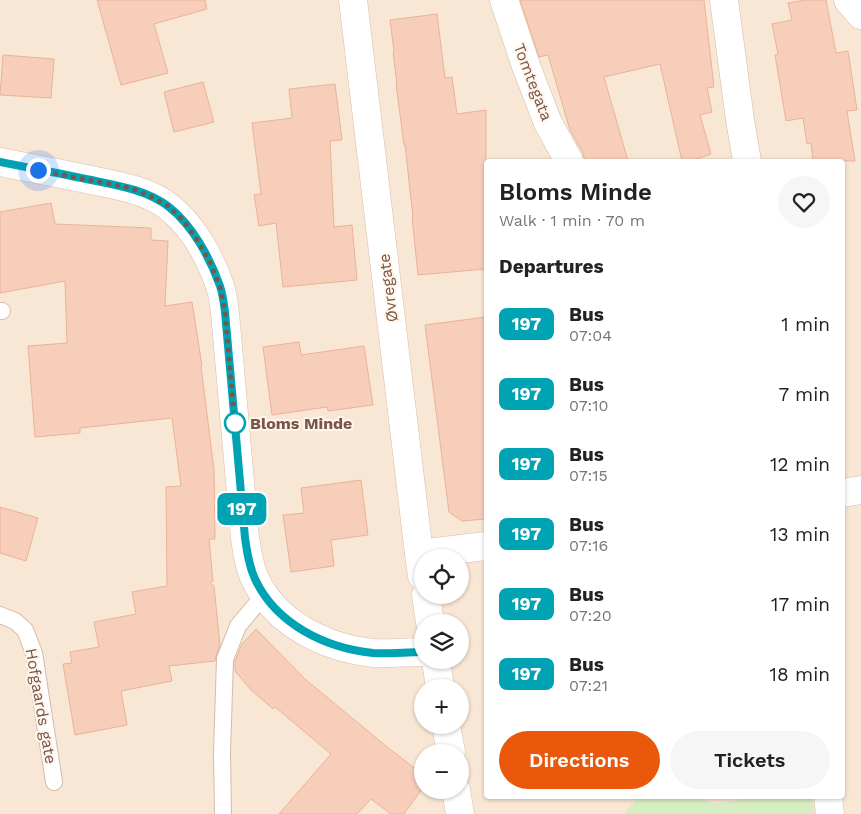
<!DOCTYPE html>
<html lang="en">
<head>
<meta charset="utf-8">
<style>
  body { margin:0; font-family:"Work Sans",sans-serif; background:#f6f6f6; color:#222; height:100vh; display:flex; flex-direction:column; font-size:19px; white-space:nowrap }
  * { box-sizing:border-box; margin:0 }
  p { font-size:16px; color:#767676 }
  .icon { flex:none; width:28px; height:28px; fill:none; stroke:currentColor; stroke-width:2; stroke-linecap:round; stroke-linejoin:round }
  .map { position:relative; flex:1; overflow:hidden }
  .sheet { position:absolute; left:484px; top:159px; width:361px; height:640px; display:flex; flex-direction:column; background:#fff; border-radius:5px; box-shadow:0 1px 4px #0004 }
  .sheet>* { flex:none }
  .badge { padding:0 10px; border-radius:8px; font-size:18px; line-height:32px }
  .tools { position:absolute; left:414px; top:549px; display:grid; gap:10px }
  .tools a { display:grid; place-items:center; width:55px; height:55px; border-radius:50%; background:#fff; box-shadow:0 1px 4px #0004; font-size:25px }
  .you { position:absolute; width:25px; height:25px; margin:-12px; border:4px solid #fff; border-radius:50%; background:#1a73e8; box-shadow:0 0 0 8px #1a73e833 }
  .map>.badge { position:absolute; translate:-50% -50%; box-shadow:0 0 0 2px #fff }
  h2 { padding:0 15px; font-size:19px; line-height:45px }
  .round { display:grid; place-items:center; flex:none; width:52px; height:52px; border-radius:26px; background:#f6f6f6 }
  .head { display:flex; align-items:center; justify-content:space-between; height:85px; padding:0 15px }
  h1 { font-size:24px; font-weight:600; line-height:38px }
  .button { display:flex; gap:10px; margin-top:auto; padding:10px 15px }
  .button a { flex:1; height:58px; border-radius:30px; background:#ea580c; color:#fff; font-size:20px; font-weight:600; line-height:58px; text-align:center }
  .button a+a { background:#f6f6f6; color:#222 }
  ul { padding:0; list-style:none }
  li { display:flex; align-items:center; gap:15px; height:70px; padding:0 15px }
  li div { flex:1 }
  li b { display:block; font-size:19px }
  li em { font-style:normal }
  li .badge { min-width:55px; font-weight:700; text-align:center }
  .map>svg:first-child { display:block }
  .residential { fill:#f9e7d5; fill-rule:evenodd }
  .green { fill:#d7eec1 }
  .building { fill:#f7ceb9; stroke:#ebb298 }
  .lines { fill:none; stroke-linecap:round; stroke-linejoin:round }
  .lane-casing { stroke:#d4bbac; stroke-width:18 }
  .street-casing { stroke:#d4bbac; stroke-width:29 }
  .secondary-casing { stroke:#dabcab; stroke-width:29 }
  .lane { stroke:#fff; stroke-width:16 }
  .street { stroke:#fff; stroke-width:28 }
  .secondary { stroke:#fff; stroke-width:28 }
  .line-casing { stroke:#fff; stroke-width:11 }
  .line { stroke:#00a3b4; stroke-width:8 }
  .walk { stroke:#7a5647; stroke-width:5; stroke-dasharray:0 9 }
  .stop-dot { fill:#fff; stroke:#00a3b4; stroke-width:2.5 }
  .labels { text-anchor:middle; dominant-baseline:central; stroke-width:4; stroke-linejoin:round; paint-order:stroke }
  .street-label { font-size:16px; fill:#7a5647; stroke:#fff7ed }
  .stop-label { font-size:16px; font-weight:bold; fill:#7a5647; stroke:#fff7ed; text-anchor:start }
</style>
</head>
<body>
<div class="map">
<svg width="861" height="814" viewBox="0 0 861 814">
  <rect width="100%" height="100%" fill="#fef3e5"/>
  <path class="residential" d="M 0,0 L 861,0 L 861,814 L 0,814 ZM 486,161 L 842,161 L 842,796 L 486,796 ZM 422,558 L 460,558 L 460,595 L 422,595 ZM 422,622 L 460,622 L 460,660 L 422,660 ZM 422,688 L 460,688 L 460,725 L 422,725 ZM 422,752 L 460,752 L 460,790 L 422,790 Z"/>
  <path class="green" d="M 639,796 L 694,796 L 715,804 L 763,796 L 812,796 L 814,814 L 624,814 Z"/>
  <g class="building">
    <path d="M 97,0 L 205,0 L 207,9 L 154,24 L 168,73 L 121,85 Z"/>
    <path d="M 520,0 L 704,0 L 714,87 L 707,88 L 712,112 L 700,115 L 711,154 L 691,161 L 682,161 L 660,64 L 604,77 L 628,161 L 585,161 L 583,153 L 570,130 L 548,55 L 539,57 Z"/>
    <path d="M 805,0 L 826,0 L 836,53 L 848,51 L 857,110 L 847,111 L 855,161 L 813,161 L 811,143 L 807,144 L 803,118 L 786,121 L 775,55 L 778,54 L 772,24 L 792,20 L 788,3 Z"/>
    <path d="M 437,14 L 445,78 L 452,77 L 457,114 L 486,110 L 486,269 L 418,275 L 412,217 L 413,217 L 405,145 L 404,145 L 396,84 L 397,84 L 393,52 L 394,51 L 390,20 Z"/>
    <path d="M 3,55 L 54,59 L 51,98 L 0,95 Z"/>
    <path d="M 203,82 L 214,122 L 174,132 L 164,92 Z"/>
    <path d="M 335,84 L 342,140 L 330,141 L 334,227 L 352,225 L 357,280 L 283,287 L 276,223 L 259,226 L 254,195 L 261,194 L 252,123 L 292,118 L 289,89 Z"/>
    <path d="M 51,203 L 55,224 L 151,228 L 151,240 L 168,241 L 165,306 L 192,302 L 202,366 L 201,366 L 214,470 L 215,539 L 209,539 L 213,581 L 210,582 L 214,586 L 220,645 L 216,656 L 215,661 L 169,666 L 172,681 L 121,691 L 127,725 L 75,735 L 63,664 L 72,663 L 70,652 L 99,647 L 94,622 L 136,614 L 132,592 L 167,586 L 166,487 L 181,486 L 172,418 L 80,428 L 80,433 L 35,437 L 28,346 L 67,343 L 65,281 L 0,293 L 0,212 Z"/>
    <path d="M 486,317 L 486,519 L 462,521 L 449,512 L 425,325 Z"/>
    <path d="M 299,342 L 301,355 L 364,346 L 373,405 L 328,411 L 327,407 L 272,415 L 263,347 Z"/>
    <path d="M 361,480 L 368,535 L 331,540 L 334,566 L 291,572 L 283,515 L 304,513 L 301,488 Z"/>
    <path d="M 0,507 L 38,518 L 26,561 L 0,553 Z"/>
    <path d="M 256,629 L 305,679 L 386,746 L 422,774 L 422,789 L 404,814 L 391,814 L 371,799 L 357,814 L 279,814 L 331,754 L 275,707 L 273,709 L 251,690 L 235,671 L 235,661 L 242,644 Z"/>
  </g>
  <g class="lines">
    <g class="lane-casing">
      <g id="lane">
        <path d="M 0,311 L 2,311"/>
        <path d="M 0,615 L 15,621 L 25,630 L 34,653 L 54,782"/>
        <path d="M 223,814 L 222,753 L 225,659 L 238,626 L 264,595"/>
      </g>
    </g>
    <g class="street-casing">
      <g id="street">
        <path d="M 504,0 L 526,66 L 548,123 L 569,161"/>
        <path d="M 724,0 L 740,120 L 747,161"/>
        <path d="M 848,0 L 861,15"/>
        <path d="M 842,493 L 861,490"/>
        <path d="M 419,554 L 486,546"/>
        <path d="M 828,796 L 830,814"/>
      </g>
    </g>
    <g class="secondary-casing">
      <g id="secondary">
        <path d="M 353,0 L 419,554 L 422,576"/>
        <path d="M 0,162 C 29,168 58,173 86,179 C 114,185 146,189 169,207 C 193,226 210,257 220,286 C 223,295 224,304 225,313 L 245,538 C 247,552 249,566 255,579 C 276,624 326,648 373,653 C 389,654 406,652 422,652"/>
        <path d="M 426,595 L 430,622"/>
        <path d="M 436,660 L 440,688"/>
        <path d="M 446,725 L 451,752"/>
        <path d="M 456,790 L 460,814"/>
      </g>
    </g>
    <use href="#lane" class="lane"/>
    <use href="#street" class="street"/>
    <use href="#secondary" class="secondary"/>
  </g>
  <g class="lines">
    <g class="line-casing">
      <path id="line" d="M 0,162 C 29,168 58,173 86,179 C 114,185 146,189 169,207 C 193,226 210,258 220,286 C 223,295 224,304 225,312 L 245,538 C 247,552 249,566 255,579 C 276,624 325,648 373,653 C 389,654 406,652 422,652"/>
    </g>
    <use href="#line" class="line"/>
    <path class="walk" d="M 38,170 L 130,188 L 150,196 L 168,206 L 183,220 L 198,241 L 210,262 L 220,287 L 225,312 L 235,425 L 235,423"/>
  </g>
  <circle class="stop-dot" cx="235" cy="423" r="10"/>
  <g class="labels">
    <g class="street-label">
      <text transform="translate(533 82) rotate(69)">Tomtegata</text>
      <text transform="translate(388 288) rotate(-97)">Øvregate</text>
      <text transform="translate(41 706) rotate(80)">Hofgaards gate</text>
    </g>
    <g class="stop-label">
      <text x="250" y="423">Bloms Minde</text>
    </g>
  </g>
</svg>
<div class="tools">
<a><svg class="icon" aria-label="locate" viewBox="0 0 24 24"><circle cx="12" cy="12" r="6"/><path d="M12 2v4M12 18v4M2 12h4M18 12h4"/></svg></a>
<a><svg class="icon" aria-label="layers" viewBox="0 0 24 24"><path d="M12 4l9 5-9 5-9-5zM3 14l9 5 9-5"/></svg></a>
<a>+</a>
<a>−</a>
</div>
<div class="you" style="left:38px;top:170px"></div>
<b class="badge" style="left:242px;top:509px;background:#00a3b4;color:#fff">197</b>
<section class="sheet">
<div class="head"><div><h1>Bloms Minde</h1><p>Walk · 1 min · 70 m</p></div><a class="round"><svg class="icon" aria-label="heart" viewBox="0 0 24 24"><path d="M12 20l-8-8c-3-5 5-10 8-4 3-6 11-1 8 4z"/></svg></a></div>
<h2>Departures</h2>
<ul>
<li><span class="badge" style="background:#00a3b4;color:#fff">197</span><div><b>Bus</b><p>07:04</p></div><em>1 min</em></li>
<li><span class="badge" style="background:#00a3b4;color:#fff">197</span><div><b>Bus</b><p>07:10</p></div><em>7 min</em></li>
<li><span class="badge" style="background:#00a3b4;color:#fff">197</span><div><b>Bus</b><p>07:15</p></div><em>12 min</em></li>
<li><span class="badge" style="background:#00a3b4;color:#fff">197</span><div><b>Bus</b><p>07:16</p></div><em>13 min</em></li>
<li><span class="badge" style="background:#00a3b4;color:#fff">197</span><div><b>Bus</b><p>07:20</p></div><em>17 min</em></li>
<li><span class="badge" style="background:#00a3b4;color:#fff">197</span><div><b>Bus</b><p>07:21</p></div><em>18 min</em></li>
</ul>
<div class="button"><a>Directions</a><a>Tickets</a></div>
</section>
</div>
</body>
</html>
